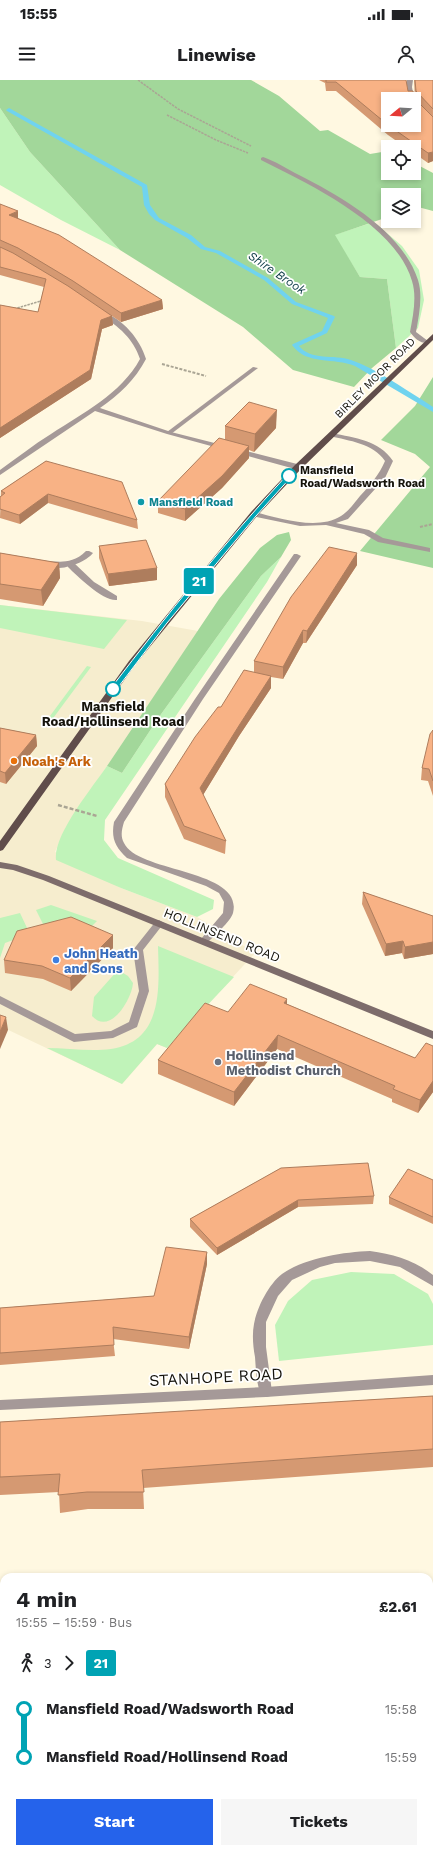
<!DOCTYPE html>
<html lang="en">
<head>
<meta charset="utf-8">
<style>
  body { margin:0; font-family:"Work Sans",sans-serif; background:#f6f6f6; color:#202124; height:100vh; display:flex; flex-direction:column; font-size:15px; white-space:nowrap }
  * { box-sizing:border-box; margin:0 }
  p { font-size:13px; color:#757577 }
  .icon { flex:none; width:22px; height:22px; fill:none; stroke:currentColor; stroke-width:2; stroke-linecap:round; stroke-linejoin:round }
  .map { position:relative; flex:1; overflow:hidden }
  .details { position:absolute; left:0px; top:1493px; width:433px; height:280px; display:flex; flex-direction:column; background:#fff; border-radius:12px 12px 0 0; box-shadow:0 2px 6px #0003 }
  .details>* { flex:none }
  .badge { padding:0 8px; border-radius:3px; font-size:14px; line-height:26px }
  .needle { width:26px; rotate:252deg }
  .fabs { position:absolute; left:381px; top:12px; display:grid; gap:8px }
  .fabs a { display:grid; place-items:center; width:40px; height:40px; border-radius:0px; background:#fff; box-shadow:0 2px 6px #0003; font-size:20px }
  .map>.badge { position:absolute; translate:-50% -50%; box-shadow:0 0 0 2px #fff }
  .legs { display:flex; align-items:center; gap:6px; height:44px; padding:0 16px; font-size:13px }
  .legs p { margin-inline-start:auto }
  .head { display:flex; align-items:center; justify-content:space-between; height:68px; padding:0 16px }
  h1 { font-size:22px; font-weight:700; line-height:30px }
  .primary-button { display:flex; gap:8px; margin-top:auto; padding:8px 16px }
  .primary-button a { flex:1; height:46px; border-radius:0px; background:#2563eb; color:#fff; font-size:16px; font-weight:700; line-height:46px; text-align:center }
  .primary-button a+a { background:#f6f6f6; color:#202124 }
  ul { padding:0 16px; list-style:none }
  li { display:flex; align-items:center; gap:14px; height:48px; font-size:15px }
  li i { display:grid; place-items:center; width:6px; height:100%; margin:0 5px; background:currentColor }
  li i::after { content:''; width:10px; height:10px; margin:-5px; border:3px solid; border-radius:50%; background:#fff }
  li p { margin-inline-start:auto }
  li:first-child i { background:linear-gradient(#0000 50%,currentColor 0) }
  li:last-child i { background:linear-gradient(currentColor 50%,#0000 0) }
  .status { display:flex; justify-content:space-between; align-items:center; height:28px; padding:0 20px; background:#fff; direction:ltr }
  .status svg { height:11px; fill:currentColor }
  header { display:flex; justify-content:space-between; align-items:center; height:52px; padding:0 16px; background:#fff; font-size:18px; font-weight:700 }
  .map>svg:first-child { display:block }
  .built { fill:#f6edce }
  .education { fill:#fdeae2 }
  .green { fill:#c0f3b9 }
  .forest { fill:#a2d79a }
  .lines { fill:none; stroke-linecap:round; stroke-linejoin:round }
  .stream { fill:#70d3ef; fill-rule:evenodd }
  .path-far2 { stroke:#aaa594; stroke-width:1.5; stroke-dasharray:2.5 1; stroke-linecap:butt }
  .path-far1 { stroke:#aaa594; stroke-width:2; stroke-dasharray:3 1.5; stroke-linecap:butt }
  .path { stroke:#aaa594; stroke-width:2.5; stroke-dasharray:4 2; stroke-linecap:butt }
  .lane { fill:#a59998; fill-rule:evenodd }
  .street { fill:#a59998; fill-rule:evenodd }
  .secondary { fill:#7d6c6b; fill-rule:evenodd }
  .primary { fill:#604d4b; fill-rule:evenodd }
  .wall { fill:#d59972 }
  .shaded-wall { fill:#ae7d5d }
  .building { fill:#f8b285; stroke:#ae7d5d }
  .line-1 { fill:#00a3b4; stroke:#fff }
  .stop-1-dot { fill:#fff; stroke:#00a3b4; stroke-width:2 }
  .culture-dot { fill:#0f9aa8; stroke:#fff; stroke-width:1.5 }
  .food-dot { fill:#e8710a; stroke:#fff; stroke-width:1.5 }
  .shop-dot { fill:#3f7fe0; stroke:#fff; stroke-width:1.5 }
  .worship-dot { fill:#6b7280; stroke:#fff; stroke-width:1.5 }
  .labels { text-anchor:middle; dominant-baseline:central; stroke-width:3.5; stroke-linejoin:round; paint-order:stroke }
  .far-street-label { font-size:11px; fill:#15130b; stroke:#fff }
  .far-stop-label { font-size:11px; font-weight:bold; fill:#15130b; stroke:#fff; text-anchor:start }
  .far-culture-label { font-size:11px; font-weight:bold; fill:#0d838f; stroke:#fff; text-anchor:start }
  .far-water-label { font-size:12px; font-style:italic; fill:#093844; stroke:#fff }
  .stop-label { font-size:13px; font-weight:bold; fill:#15130b; stroke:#fff }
  .food-label { font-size:13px; font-weight:bold; fill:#c56008; stroke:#fff; text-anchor:start }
  .street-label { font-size:13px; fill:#15130b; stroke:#fff }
  .shop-label { font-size:13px; font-weight:bold; fill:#366cbe; stroke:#fff; text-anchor:start }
  .worship-label { font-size:13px; font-weight:bold; fill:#5b616d; stroke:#fff; text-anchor:start }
  .near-street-label { font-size:16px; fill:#15130b; stroke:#fff }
</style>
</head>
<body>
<div class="status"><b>15:55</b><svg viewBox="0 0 49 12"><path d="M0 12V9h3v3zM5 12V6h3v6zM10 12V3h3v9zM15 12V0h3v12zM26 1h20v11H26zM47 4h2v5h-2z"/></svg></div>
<header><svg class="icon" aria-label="menu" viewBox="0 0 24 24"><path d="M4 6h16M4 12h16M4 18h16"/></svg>Linewise<svg class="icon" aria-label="person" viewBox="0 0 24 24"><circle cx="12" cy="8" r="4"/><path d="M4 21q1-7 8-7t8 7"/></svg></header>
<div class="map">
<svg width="433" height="1773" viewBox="0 0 433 1773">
  <rect width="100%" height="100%" fill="#fff8e1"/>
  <path class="built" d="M 0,525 L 142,541 L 198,551 L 66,747 L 55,772 L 121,808 L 197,837 L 255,873 L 167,968 L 157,964 L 122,1004 L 0,946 Z"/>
  <path class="education" d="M 429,1522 L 433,1522 L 433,1773 L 0,1773 L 0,1535 L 4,1535 L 4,1769 L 429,1769 Z"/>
  <g class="green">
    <path d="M 0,28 L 30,72 L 120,170 L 61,140 L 0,105 Z"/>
    <path d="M 374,142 L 402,166 L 419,190 L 424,220 L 418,248 L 396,268 L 387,199 L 360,197 L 334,155 Z"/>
    <path d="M 281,477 L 267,502 L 105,740 L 104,760 L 118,778 L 214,820 L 213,829 L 197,837 L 121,808 L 56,780 C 53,755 92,708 107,686 L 122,693 L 159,637 L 261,496 Z"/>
    <path d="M 0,525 L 127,540 L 104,569 L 0,548 Z"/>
    <path d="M 87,586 L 91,587 L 51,641 L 47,640 Z"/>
    <path d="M 51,825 L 97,841 L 87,851 L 44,846 L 36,830 Z"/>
    <path d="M 20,833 L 28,850 L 16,859 L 5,863 L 0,878 L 0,838 Z"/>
    <path d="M 158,866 L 234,897 L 167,968 L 157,964 L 122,1004 L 47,968 C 67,968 90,972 111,969 C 164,961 159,907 158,866 Z"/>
    <path d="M 118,890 L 128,896 L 133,903 C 132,919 110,956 92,936 L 94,917 Z"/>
    <path d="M 351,1192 L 394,1194 L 428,1214 L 433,1224 L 433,1265 L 279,1281 L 275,1245 L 288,1221 L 312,1200 Z"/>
    <path d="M 0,1590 L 4,1590 L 4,1769 L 87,1769 L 86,1773 L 0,1773 Z"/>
  </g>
  <g class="forest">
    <path d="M 0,0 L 251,0 L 279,16 L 320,51 L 328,50 L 370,74 L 388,71 L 388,93 L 414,93 L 414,83 L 433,93 L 433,131 L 418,127 L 414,128 L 414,115 L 388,115 L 388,137 L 335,155 L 360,197 L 387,199 L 396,268 L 372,288 L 354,307 L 293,290 L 243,247 L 120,170 L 30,72 L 0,28 Z"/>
    <path d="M 433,297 L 433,488 L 360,471 L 430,387 L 415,374 L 381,360 L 415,326 Z"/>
    <path d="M 289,452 L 291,460 L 281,477 L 261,496 L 159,637 L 122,693 L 107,686 L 219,519 L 260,468 L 277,455 Z"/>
  </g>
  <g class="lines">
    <path class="stream" d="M 9,28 L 147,105 L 150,125 L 159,138 L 191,155 L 205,167 L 220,171 L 268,198 L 296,222 L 334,236 L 335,237 L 327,253 L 299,266 C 311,281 334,274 351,280 C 377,289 401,307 424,321 L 433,327 L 433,332 L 355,286 C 334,277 307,286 292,265 L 293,264 L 322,251 L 328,238 L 292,224 L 264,200 L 216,173 L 201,169 L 187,158 L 155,140 L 149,134 L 144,125 L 142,107 L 7,31 L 6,30 Z"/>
    <g class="path-far2">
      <path d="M 138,0 L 178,29 L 251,66"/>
      <path d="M 167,35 L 216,60 L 248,73"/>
      <path d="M 14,229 L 44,220"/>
    </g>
    <g class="path-far1">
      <path d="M 162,284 L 206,296"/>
      <path d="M 420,447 L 433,444"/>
    </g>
    <path class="path" d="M 58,725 L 97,736"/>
    <g class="lane">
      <path d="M 263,77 C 275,81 287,89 299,95 C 342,117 402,151 418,200 C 423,216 419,235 416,252 L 428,261 L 428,263 C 421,264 414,258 410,252 C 413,236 417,217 412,201 C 396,145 309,104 261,80 L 261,78 Z"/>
      <path d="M 253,287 L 258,288 L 171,354 L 167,354 L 167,352 Z"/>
      <path d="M 332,353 C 355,358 379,360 393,381 L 385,398 L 348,439 L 336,443 L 369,450 L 383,458 L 430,468 L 430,472 L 378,462 L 364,454 L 326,445 L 300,446 L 251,436 L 250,434 L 254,432 C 280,438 317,451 341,436 C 349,431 355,422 360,416 C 371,404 379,395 385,381 C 373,363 349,361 330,356 L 328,355 Z"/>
      <path d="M 68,483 L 74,483 L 94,502 L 117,516 L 117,520 C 104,522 77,496 68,487 Z"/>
      <path d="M 159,840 L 164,843 L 143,870 L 149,911 L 137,947 L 113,958 L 74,962 L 0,924 L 0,916 L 75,954 L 111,951 L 129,942 L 139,911 L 133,870 L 156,841 Z"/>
      <path d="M 370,1171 C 393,1174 414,1180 433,1195 L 433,1206 L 400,1187 L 370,1181 L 335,1183 L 320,1187 L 292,1200 L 278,1216 L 266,1242 L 266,1267 L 272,1312 L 270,1316 L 266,1317 L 262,1316 C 256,1305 256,1289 255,1277 C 253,1266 252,1254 254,1244 C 257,1227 269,1204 282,1194 C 304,1178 344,1172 370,1171 Z"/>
    </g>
    <g class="street">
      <path d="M 407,0 L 413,0 L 412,7 L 414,19 L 408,19 L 406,7 Z"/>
      <path d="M 103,232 C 123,239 140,259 146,279 C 135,300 119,315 100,328 L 171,352 L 301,385 L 301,389 L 295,389 L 167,354 L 95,331 L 0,395 L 0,390 C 17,378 33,365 51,354 C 83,333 121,314 140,279 C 133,258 119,247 101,235 L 101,233 Z"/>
      <path d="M 86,471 L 89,471 L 93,473 C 84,484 55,494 43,484 C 52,477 68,489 86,471 Z"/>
      <path d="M 294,474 L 297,474 L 301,476 L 203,619 L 124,742 C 122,749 120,756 124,763 C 138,793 244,789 233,833 C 231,841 213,857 207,863 L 201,863 L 199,861 L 201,859 L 223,833 L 224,822 L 219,813 L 206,806 L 127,778 C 115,767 111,758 114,742 L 195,619 Z"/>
      <path d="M 433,1295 L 433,1305 L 266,1317 L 0,1330 L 0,1320 L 266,1307 Z"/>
    </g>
    <path class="secondary" d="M 0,782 L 17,785 L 49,796 L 433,951 L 433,959 L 43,800 L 13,790 L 0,788 Z"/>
    <path class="primary" d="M 433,254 L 433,260 L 301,389 L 257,436 L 135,585 L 3,770 L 0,771 L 0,761 L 129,581 L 251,432 L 295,385 Z"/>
  </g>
  <g class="wall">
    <path d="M 319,0 L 406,0 L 408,11 L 415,19 L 414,0 L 433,0 L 433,81 L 428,83 L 414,73 L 414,67 L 405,67 L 388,55 L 336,11 L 326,11 L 325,3 Z"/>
    <path d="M 0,124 L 18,138 L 162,220 L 163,229 L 121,242 L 112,236 L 113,245 L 102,249 L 91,299 L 0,358 L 0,225 L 38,232 L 44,207 L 0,195 Z"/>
    <path d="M 225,346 L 276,348 L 254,372 L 249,370 L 249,378 L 222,408 L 185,441 L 158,433 L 158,421 L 225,360 Z"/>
    <path d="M 46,381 L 137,440 L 138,449 L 48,423 L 20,444 L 0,438 L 1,411 Z"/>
    <path d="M 99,466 L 157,488 L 157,500 L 109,506 L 99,478 Z"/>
    <path d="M 0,473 L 59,483 L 60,498 L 43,526 L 0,519 Z"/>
    <path d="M 357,473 L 357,485 L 306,563 L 303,563 L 283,599 L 271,597 L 271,608 L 239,656 L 203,715 L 226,761 L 225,774 L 184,759 L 165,717 L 165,704 L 221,627 L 254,592 L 254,581 Z"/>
    <path d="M 0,648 L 36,655 L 37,666 L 6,704 L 0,702 Z"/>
    <path d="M 433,650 L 433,716 L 428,701 L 421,700 L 422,688 Z"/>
    <path d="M 363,812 L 433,836 L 433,874 L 404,879 L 402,873 L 385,876 L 362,824 Z"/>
    <path d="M 113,868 L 71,911 L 43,899 L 5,893 L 4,880 Z"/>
    <path d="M 287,924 L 415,978 L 433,966 L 433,1012 L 418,1033 L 392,1022 L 392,1019 L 277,969 L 234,1026 L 158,994 L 158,980 L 228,932 Z"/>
    <path d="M 281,1088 L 374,1116 L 373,1124 L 298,1127 L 217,1175 L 190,1147 L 190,1139 Z"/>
    <path d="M 433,1100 L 433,1144 L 389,1124 L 389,1117 Z"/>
    <path d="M 207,1172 L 207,1184 L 189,1269 L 113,1259 L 115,1276 L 0,1285 L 0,1228 L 154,1216 Z"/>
    <path d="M 433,1316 L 433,1387 L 143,1408 L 144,1429 L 88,1429 L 60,1433 L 59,1412 L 0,1415 L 0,1342 Z"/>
  </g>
  <g class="shaded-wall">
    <path d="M 433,72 L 433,81 L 428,83 L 428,73 Z"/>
    <path d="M 18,131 L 18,139 L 9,135 Z"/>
    <path d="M 162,220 L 163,229 L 121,242 L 121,233 Z"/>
    <path d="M 112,236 L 113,245 L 102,249 L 91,299 L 0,358 L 0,348 L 101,240 Z"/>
    <path d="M 277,330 L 276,348 L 254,372 L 255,354 Z"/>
    <path d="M 249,366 L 249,378 L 222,408 L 185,441 L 185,429 Z"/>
    <path d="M 48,414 L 48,423 L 20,444 L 19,435 Z"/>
    <path d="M 357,473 L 357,485 L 306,563 L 307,551 Z"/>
    <path d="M 59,483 L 60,498 L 43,526 L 41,510 Z"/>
    <path d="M 157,488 L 157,500 L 109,506 L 108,494 Z"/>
    <path d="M 303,550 L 303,563 L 283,599 L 283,587 Z"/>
    <path d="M 271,596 L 271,608 L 239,656 L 200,720 L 200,708 L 240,644 Z"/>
    <path d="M 36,655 L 37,666 L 6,704 L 5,693 Z"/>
    <path d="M 113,855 L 113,868 L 71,911 L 70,898 Z"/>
    <path d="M 403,861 L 402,873 L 385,876 L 386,864 Z"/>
    <path d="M 433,862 L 433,874 L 404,879 L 405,867 Z"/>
    <path d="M 287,919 L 287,932 L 284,923 Z"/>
    <path d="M 6,937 L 8,950 L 0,969 L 0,952 Z"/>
    <path d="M 278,955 L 277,969 L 234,1026 L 234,1012 Z"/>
    <path d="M 433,1001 L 433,1012 L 418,1033 L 420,1020 Z"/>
    <path d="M 298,1120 L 298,1127 L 217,1175 L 217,1168 Z"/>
    <path d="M 207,1172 L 207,1184 L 189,1269 L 189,1257 Z"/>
  </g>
  <g class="building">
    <path d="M 326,0 L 406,0 L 408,11 L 413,11 L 414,18 L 433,37 L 433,72 L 428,73 L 388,45 L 414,45 L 414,19 L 388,19 L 388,45 L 336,2 L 326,2 Z"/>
    <path d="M 415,0 L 433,0 L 433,29 L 416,11 Z"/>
    <path d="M 0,124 L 18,131 L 9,135 L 59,155 L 162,220 L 121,233 L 73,201 L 18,168 L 0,160 Z"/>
    <path d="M 0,167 L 13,173 L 68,206 L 112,236 L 101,240 L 90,290 L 0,348 L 0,225 L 38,232 L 46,199 L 0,187 Z"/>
    <path d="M 249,322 L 277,330 L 255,354 L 225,346 Z"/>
    <path d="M 219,358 L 249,366 L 222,396 L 185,429 L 158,421 Z"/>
    <path d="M 46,381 L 122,402 L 137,440 L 48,414 L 19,435 L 0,429 L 0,417 L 5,413 L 1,411 Z"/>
    <path d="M 146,460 L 157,488 L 108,494 L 99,466 Z"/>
    <path d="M 329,467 L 357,473 L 307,551 L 303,550 L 283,587 L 254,581 L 291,517 Z"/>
    <path d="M 0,473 L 59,483 L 41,510 L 0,504 Z"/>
    <path d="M 244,590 L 271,596 L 240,644 L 200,708 L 226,761 L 184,746 L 165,704 L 195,657 L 218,627 L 221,627 Z"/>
    <path d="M 0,648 L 36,655 L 5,693 L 0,691 Z"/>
    <path d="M 433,650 L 433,701 L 429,689 L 422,688 L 430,654 Z"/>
    <path d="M 363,812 L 433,836 L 433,862 L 405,867 L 403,861 L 386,864 Z"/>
    <path d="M 71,837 L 113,855 L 70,898 L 42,886 L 4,880 L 17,851 Z"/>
    <path d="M 250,904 L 287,919 L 284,923 L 415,978 L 426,963 L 433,966 L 433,1001 L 420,1020 L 393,1009 L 395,1006 L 278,955 L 234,1012 L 158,980 L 205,923 L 228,932 Z"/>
    <path d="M 0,935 L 6,937 L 0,952 Z"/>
    <path d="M 368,1083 L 374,1116 L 298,1120 L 217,1168 L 190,1139 L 281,1088 Z"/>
    <path d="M 408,1089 L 433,1100 L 433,1137 L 389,1117 Z"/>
    <path d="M 166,1167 L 207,1172 L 189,1257 L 113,1247 L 114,1265 L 0,1273 L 0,1228 L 154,1216 Z"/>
    <path d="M 433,1316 L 433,1369 L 142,1390 L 144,1412 L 87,1412 L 58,1415 L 60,1394 L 0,1397 L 0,1342 Z"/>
  </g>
  <path class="line-1" d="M 287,395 L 292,396 L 256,436 L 167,543 L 116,610 L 111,610 L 111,608 C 167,535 224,463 287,395 Z"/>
  <g class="stop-1-dot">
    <circle cx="289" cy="396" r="7"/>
    <circle cx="113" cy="609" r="7"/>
  </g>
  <circle class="culture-dot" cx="141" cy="422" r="4"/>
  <circle class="food-dot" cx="14" cy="681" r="4"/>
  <circle class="shop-dot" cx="56" cy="880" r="4"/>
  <circle class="worship-dot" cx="218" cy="982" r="4"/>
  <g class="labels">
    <g class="far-street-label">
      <text transform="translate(375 298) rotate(-45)">BIRLEY MOOR ROAD</text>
    </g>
    <g class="far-stop-label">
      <text x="300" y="390">Mansfield<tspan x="300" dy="13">Road/Wadsworth Road</tspan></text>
    </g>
    <g class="far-culture-label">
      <text x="149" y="422">Mansfield Road</text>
    </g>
    <g class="far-water-label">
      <text transform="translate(277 193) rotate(34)">Shire Brook</text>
    </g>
    <g class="stop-label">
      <text x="113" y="626">Mansfield<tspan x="113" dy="15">Road/Hollinsend Road</tspan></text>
    </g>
    <g class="food-label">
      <text x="22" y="681">Noah's Ark</text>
    </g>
    <g class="street-label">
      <text transform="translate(222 855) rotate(22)">HOLLINSEND ROAD</text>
    </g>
    <g class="shop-label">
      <text x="64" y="873">John Heath<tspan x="64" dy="15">and Sons</tspan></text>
    </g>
    <g class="worship-label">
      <text x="226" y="975">Hollinsend<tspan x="226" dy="15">Methodist Church</tspan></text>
    </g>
    <g class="near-street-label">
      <text transform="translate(216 1297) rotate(-3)">STANHOPE ROAD</text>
    </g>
  </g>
</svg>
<div class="fabs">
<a><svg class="needle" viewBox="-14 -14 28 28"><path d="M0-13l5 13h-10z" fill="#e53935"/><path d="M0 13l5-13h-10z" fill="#757577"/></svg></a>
<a><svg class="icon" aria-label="locate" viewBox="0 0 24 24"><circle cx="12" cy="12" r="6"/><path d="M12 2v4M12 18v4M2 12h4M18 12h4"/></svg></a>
<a><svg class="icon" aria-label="layers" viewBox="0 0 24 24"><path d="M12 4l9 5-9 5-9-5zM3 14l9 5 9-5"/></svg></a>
</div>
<b class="badge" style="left:199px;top:501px;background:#00a3b4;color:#fff">21</b>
<section class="details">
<div class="head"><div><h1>4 min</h1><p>15:55 – 15:59 · Bus</p></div><b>£2.61</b></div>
<div class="legs"><svg class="icon" aria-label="walk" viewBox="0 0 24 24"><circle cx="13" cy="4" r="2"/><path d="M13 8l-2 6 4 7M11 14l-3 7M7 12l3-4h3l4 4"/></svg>3<svg class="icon" aria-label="forward" viewBox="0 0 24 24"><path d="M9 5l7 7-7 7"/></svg><b class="badge" style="background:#00a3b4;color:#fff">21</b></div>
<ul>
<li><i style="color:#00a3b4"></i><b>Mansfield Road/Wadsworth Road</b><p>15:58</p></li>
<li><i style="color:#00a3b4"></i><b>Mansfield Road/Hollinsend Road</b><p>15:59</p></li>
</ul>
<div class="primary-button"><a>Start</a><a>Tickets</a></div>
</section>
</div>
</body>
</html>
